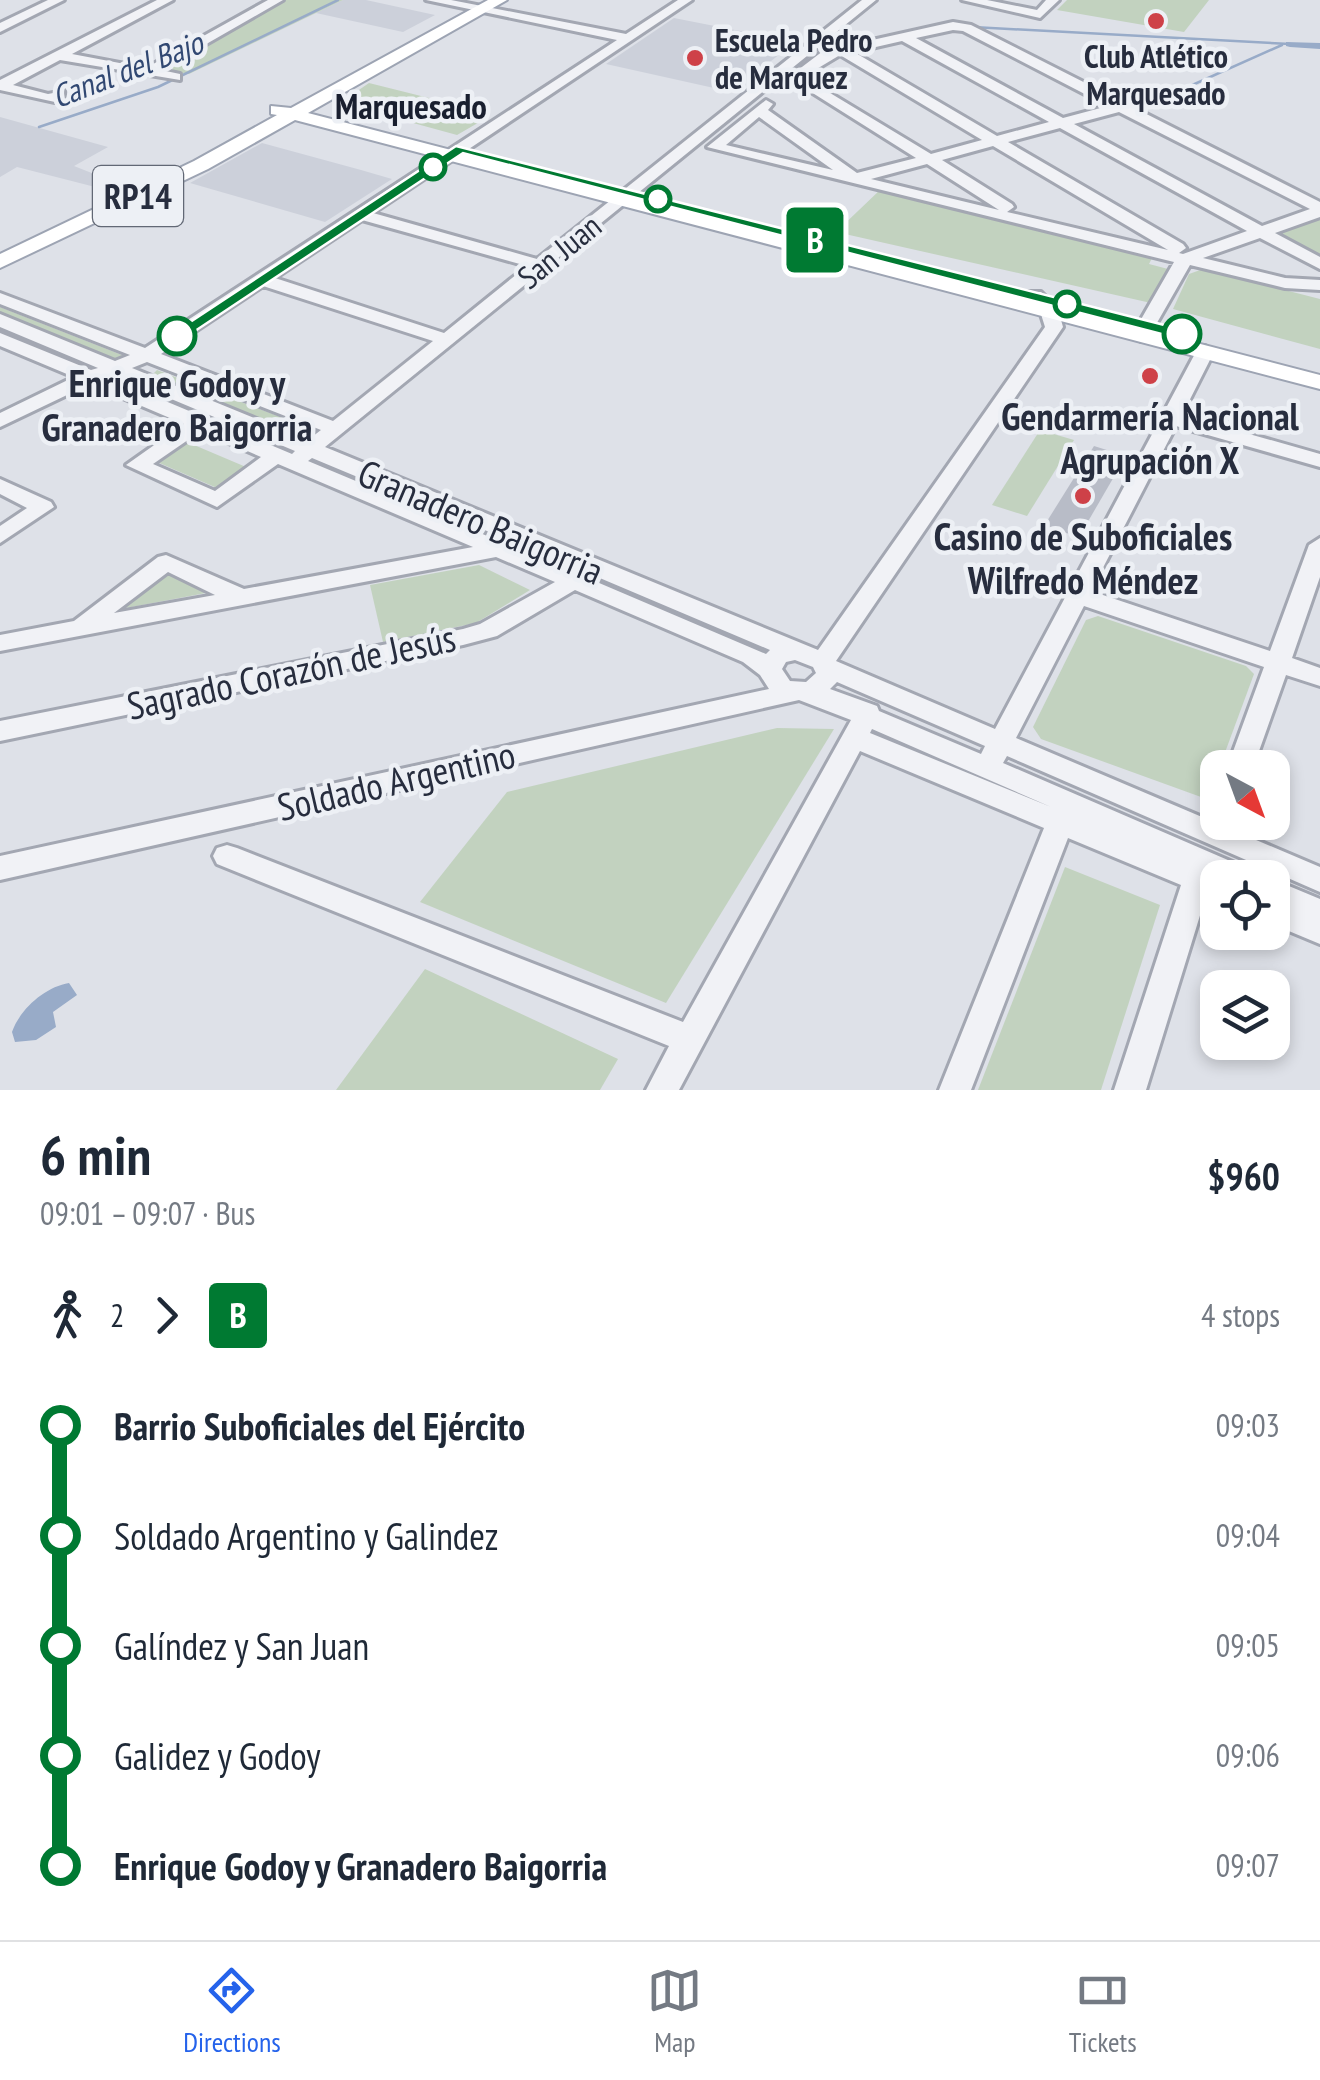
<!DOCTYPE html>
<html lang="en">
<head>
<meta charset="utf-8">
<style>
  body { margin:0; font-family:"PT Sans Narrow",sans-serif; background:#f6f6f7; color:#1f2937; height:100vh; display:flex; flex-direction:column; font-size:38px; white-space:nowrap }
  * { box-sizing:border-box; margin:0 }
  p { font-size:32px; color:#747a83 }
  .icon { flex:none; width:55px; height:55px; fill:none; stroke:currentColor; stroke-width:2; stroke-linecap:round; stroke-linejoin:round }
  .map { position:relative; height:1090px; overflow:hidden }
  .drawer { display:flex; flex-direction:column; background:#fff; flex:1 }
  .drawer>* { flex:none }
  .badge { padding:0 20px; border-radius:8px; font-size:35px; line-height:65px }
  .needle { width:65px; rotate:139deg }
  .tools { position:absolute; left:1200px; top:750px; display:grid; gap:20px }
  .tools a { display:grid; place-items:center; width:90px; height:90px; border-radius:20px; background:#fff; box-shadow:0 5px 15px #0003; font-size:50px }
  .map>.badge { position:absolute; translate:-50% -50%; box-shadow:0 0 0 5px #fff }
  .legs { display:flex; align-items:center; gap:15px; height:110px; padding:0 40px; font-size:32px }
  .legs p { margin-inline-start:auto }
  .summary { display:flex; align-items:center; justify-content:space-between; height:170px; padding:0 40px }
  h1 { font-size:55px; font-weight:700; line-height:75px }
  ul { padding:0 40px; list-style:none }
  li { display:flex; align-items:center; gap:35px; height:110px; font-size:38px }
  li i { display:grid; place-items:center; width:15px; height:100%; margin:0 12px; background:currentColor }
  li i::after { content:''; width:25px; height:25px; margin:-12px; border:8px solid; border-radius:50%; background:#fff }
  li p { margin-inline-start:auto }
  li:first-child i { background:linear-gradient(#0000 50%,currentColor 0) }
  li:last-child i { background:linear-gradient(currentColor 50%,#0000 0) }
  .tabs { display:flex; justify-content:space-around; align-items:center; height:140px; border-top:2px solid #e0e1e3; background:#fff; font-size:28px; color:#747a83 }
  .tabs a { display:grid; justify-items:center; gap:5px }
  .tabs .current { color:#2563eb }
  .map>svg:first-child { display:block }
  .built { fill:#ccd0da }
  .green { fill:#c2d2bf }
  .water { fill:#98abc8 }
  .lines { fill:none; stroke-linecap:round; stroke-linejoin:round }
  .stream { stroke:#98abc8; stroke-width:2.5 }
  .canal { fill:#98abc8; fill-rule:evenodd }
  .building { fill:#b8bcc7 }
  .minor-casing { stroke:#a3a7b2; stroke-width:6 }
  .major-casing { stroke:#9da4b3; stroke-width:4 }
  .minor { fill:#f1f2f6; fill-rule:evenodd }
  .major { fill:#fff; fill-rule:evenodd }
  .line-1 { fill:#007a32; stroke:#fff; stroke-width:2.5 }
  .poi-dot { fill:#ce4148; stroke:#edf0f5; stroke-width:4 }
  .stop-1-dot { fill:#fff; stroke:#007a32; stroke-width:5 }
  .labels { text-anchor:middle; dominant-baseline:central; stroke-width:9; stroke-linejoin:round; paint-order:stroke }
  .far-poi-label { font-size:32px; font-weight:bold; fill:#272d3e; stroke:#edf0f5; text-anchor:start }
  .far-water-label { font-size:32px; font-style:italic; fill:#314872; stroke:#edf0f5 }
  .far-street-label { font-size:32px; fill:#272d3e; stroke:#edf0f5 }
  .far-quarter-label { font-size:35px; font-weight:bold; fill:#191f2f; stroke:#edf0f5 }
  .shield { fill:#edf0f5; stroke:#626875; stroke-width:2.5 }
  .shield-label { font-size:35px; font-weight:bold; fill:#272d3e }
  .stop-label { font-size:38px; font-weight:bold; fill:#272d3e; stroke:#edf0f5 }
  .poi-label { font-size:38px; font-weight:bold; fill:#272d3e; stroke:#edf0f5 }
  .street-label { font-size:38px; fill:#272d3e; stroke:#edf0f5 }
</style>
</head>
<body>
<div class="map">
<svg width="1320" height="1090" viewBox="0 0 1320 1090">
  <rect width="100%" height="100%" fill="#dee1e8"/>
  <g class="built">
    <path d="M 343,0 L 366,0 L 435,15 L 403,32 L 316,13 Z"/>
    <path d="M 674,18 L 795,42 L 732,92 L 606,64 Z"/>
    <path d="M 0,117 L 108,147 L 74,166 L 117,183 L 103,189 L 17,167 L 0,177 Z"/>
    <path d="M 262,143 L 361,170 L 392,179 L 325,222 L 190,183 Z"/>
  </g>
  <g class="green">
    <path d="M 286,0 L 343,0 L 189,74 L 174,72 L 171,66 Z"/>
    <path d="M 1067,0 L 1209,0 L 1184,32 L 1057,10 Z"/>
    <path d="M 369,83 L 461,106 L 452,112 L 483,120 L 457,135 L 340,103 Z"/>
    <path d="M 881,189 L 1154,254 L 1149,264 L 1168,269 L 1151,303 L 836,232 Z"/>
    <path d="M 1320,217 L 1320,259 L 1278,236 L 1278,230 Z"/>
    <path d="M 1203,269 L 1320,299 L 1320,349 L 1173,309 L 1189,274 Z"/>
    <path d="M 0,307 L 122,355 L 123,357 L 112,361 L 0,314 Z"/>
    <path d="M 157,370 L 312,429 L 312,433 L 299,436 L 152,375 Z"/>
    <path d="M 1040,430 L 1074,440 L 1027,516 L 992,505 Z"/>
    <path d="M 187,442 L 246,467 L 217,488 L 157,462 Z"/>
    <path d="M 509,540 L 712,625 L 711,627 L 702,628 L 507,546 Z"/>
    <path d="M 479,565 L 530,590 L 476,623 L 383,642 L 370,585 Z"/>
    <path d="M 167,574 L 206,593 L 121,609 Z"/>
    <path d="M 1098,616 L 1246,666 L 1254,674 L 1210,793 L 1201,797 L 1041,739 L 1033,727 L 1086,620 Z"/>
    <path d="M 777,728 L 834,729 L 666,1003 L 420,902 L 507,792 Z"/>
    <path d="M 1065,867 L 1160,905 L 1101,1090 L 978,1090 Z"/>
    <path d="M 425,969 L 618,1059 L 600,1090 L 336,1090 Z"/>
  </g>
  <path class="water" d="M 69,983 L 77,995 L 53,1012 L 56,1027 L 36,1040 L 15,1042 L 12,1032 C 20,1009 45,987 69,983 Z"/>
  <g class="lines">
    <g class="stream">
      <path d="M 973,27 L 1290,44"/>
      <path d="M 1122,104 L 1161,99 L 1282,45"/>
      <path d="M 39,127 L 158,87 L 338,0"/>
    </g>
    <path class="canal" d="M 1286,42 L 1320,43 L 1320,49 L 1290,47 L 1286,46 Z"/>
  </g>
  <path class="building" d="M 1094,446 L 1126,456 L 1079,537 L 1044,526 Z"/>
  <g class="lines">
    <g class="minor-casing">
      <g id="minor">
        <path d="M 48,0 L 64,0 L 0,32 L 0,23 Z"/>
        <path d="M 157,0 L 173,0 L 72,54 L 146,68 L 268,0 L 283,0 L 161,70 L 180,74 L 180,80 L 60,60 L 13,85 L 48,94 L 64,91 L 64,97 L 55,102 L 0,90 L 0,80 Z"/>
        <path d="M 426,0 L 451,0 L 626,34 L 678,0 L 692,0 L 373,213 L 537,259 L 862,0 L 876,0 L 325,447 L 818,650 L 1045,327 L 1040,311 L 1026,296 L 1029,292 L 1041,292 L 1058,309 L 1063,327 L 836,661 L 995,729 L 1198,348 L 1205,346 L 1214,352 L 1182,415 L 1320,454 L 1320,467 L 1176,426 L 1091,591 L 1270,651 L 1309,545 L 1320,538 L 1320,577 L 1292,658 L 1320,668 L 1320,686 L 1286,675 L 1253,768 L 1227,768 L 1264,667 L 1084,606 L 1016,738 L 1320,867 L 1320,892 L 1007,756 L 1003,763 L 1251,870 L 1255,878 L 1218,878 L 1218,900 L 1206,896 L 1146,1090 L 1114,1090 L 1181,885 L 1068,838 L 971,1090 L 939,1090 L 1044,828 L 860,751 L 679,1090 L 646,1090 L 669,1046 L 217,864 L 213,856 L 217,848 L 227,845 L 237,848 L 683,1022 L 851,720 L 799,700 L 0,880 L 0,856 L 769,689 L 760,675 L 743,662 L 575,590 L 497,636 L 463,645 L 0,741 L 0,721 L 463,629 L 480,624 L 555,582 L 496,557 L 0,651 L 0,635 L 74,621 L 158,557 L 166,555 L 244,589 L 473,547 L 278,464 L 217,507 L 126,465 L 184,424 L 90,384 L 0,427 L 0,413 L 74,377 L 0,346 L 0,333 L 91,370 L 98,368 L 0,327 L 0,314 L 115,361 L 130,355 L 0,304 L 0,293 L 145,348 L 617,40 ZM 362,220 L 527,266 L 444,333 L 275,278 ZM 263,286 L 433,341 L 333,421 L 161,354 ZM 147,362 L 321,430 L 308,440 L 132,368 ZM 114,375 L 295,451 L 292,454 L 108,377 ZM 201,431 L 261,457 L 215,491 L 153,464 ZM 312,458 L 499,536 L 492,538 L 308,461 ZM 510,540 L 770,650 L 766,654 L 510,545 ZM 168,572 L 215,595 L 114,613 ZM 795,660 L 813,667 L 816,673 L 806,682 L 790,681 L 782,669 L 786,662 ZM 837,682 L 985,746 L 981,754 L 879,711 L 877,706 L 830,689 ZM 872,729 L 1051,807 L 870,733 Z"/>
        <path d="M 962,0 L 987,0 L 1037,10 L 1046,0 L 1059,0 L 1040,18 Z"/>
        <path d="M 953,22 L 971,25 L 1320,202 L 1320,217 L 1275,233 L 1320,257 L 1320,269 L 1260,238 L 1203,258 L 1285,278 L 1320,280 L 1320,290 L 1285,288 L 1190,265 L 1150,335 L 1141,341 L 1132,335 L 1174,262 L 707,147 L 766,100 L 773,104 L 768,110 L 857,173 L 916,158 L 792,80 L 790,77 L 797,73 L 931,154 L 982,140 L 840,55 L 810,73 L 798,70 L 823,51 ZM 953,30 L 963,31 L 1108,106 L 1063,118 L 916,38 ZM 902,41 L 1049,122 L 997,136 L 854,52 ZM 1119,112 L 1310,209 L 1262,226 L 1074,124 ZM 759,117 L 833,170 L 726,145 ZM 1060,128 L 1247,231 L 1183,254 L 1179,253 L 1186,248 L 1183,244 L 1008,142 ZM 993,146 L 1168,250 L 1007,212 L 1014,207 L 1012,204 L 942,160 ZM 927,164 L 999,210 L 871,179 Z"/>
        <path d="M 0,479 L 51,502 L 54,507 L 0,543 L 0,526 L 27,508 L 0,494 Z"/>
        <path d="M 1272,879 L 1320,899 L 1320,944 L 1272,924 Z"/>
      </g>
    </g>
    <g class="major-casing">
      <path id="major" d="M 488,0 L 507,0 L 308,113 L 1320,375 L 1320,389 L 295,120 L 208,169 L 0,268 L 0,254 L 194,161 L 277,115 L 271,114 L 271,106 L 291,108 Z"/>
    </g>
    <use href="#minor" class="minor"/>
    <use href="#major" class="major"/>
  </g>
  <path class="line-1" d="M 456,146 L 1188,331 L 1191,334 L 1177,338 L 463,153 L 183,339 L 169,336 Z"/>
  <g class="poi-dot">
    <circle cx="1156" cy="21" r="10"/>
    <circle cx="695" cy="58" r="10"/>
    <circle cx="1150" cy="376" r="10"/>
    <circle cx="1083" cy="496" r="10"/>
  </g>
  <g class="stop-1-dot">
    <circle cx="433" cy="167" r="12"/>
    <circle cx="658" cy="199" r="12"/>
    <circle cx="1067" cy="304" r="12"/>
    <circle cx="1182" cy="334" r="18"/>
    <circle cx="177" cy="336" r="18"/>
  </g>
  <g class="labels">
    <g class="far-poi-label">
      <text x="715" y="40">Escuela Pedro<tspan x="715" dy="37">de Marquez</tspan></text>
      <text x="1156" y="56" text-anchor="middle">Club Atlético<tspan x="1156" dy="37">Marquesado</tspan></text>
    </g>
    <g class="far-water-label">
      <text transform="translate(127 69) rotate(-21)">Canal del Bajo</text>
    </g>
    <g class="far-street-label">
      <text transform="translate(559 251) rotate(-39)">San Juan</text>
    </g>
    <g class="far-quarter-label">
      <text x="411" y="106">Marquesado</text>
    </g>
    <rect class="shield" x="93" y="166" width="90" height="60" rx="8"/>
    <g class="shield-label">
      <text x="138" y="196">RP14</text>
    </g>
    <g class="stop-label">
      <text x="177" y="382">Enrique Godoy y<tspan x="177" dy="44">Granadero Baigorria</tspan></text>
    </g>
    <g class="poi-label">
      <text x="1150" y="415">Gendarmería Nacional<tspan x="1150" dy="44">Agrupación X</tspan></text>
      <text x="1083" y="535">Casino de Suboficiales<tspan x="1083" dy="44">Wilfredo Méndez</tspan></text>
    </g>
    <g class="street-label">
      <text transform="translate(481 521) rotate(23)">Granadero Baigorria</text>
      <text transform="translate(291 671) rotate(-12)">Sagrado Corazón de Jesús</text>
      <text transform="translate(396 780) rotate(-13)">Soldado Argentino</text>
    </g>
  </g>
</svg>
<div class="tools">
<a><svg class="needle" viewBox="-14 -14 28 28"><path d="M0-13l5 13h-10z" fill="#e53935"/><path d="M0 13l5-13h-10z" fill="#747a83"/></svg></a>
<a><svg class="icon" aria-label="locate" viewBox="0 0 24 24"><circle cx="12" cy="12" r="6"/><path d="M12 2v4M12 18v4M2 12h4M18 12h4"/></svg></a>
<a><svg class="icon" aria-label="layers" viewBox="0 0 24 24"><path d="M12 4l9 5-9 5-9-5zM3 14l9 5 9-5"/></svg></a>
</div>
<b class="badge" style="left:815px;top:240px;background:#007a32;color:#fff">B</b>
</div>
<section class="drawer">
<div class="summary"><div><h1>6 min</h1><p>09:01 – 09:07 · Bus</p></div><b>$960</b></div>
<div class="legs"><svg class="icon" aria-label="walk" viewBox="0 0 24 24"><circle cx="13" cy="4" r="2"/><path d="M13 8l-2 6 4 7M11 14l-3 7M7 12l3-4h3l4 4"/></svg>2<svg class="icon" aria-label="forward" viewBox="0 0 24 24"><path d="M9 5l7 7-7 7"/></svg><b class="badge" style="background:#007a32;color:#fff">B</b><p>4 stops</p></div>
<ul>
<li><i style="color:#007a32"></i><b>Barrio Suboficiales del Ejército</b><p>09:03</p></li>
<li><i style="color:#007a32"></i><span>Soldado Argentino y Galindez</span><p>09:04</p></li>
<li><i style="color:#007a32"></i><span>Galíndez y San Juan</span><p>09:05</p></li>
<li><i style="color:#007a32"></i><span>Galidez y Godoy</span><p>09:06</p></li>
<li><i style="color:#007a32"></i><b>Enrique Godoy y Granadero Baigorria</b><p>09:07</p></li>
</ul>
</section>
<nav class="tabs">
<a class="current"><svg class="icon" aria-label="directions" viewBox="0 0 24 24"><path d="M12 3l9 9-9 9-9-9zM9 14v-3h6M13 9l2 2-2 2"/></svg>Directions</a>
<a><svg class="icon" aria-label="map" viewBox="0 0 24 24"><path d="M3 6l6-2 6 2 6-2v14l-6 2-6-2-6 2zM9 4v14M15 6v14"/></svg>Map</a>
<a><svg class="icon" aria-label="tickets" viewBox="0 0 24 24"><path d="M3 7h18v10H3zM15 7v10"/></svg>Tickets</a>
</nav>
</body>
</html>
